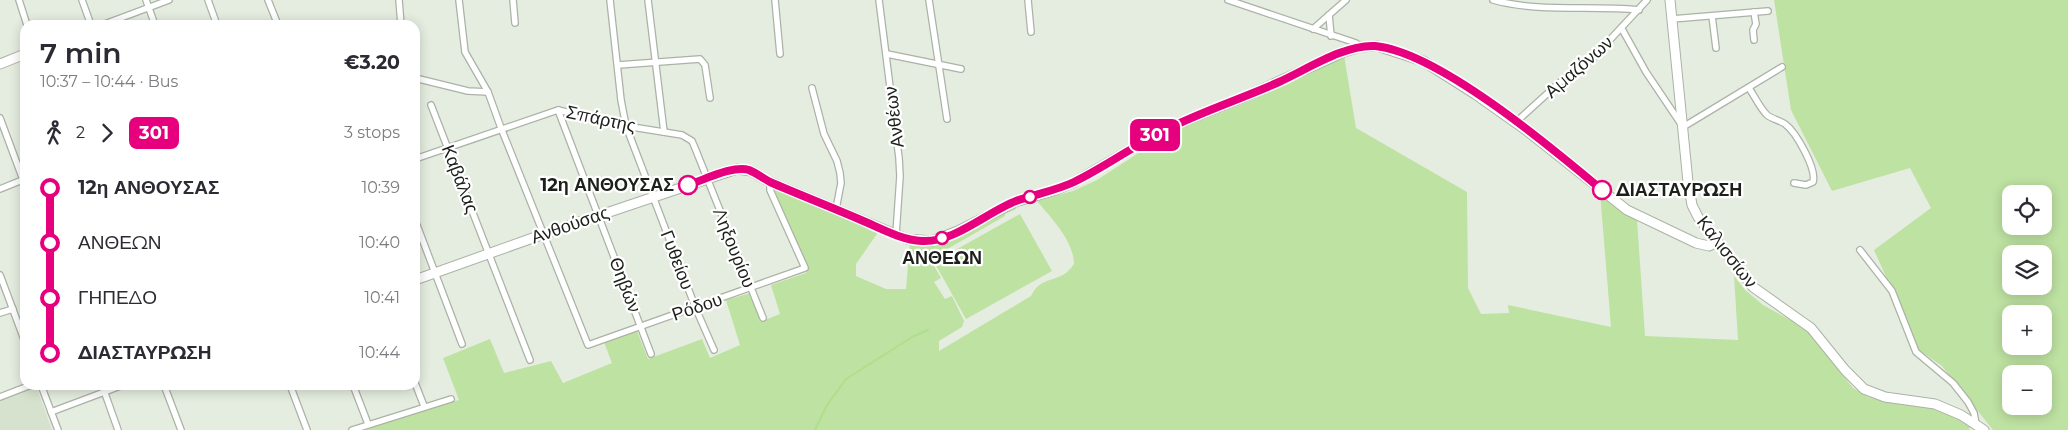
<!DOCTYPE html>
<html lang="en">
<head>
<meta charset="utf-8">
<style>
  body { margin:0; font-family:Montserrat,sans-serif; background:#f7f7f7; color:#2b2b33; height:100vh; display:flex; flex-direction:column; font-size:19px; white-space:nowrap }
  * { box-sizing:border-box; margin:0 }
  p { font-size:16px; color:#7c7c81 }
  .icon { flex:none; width:28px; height:28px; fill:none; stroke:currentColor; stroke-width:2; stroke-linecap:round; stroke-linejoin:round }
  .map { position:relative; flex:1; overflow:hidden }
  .panel { position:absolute; left:20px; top:20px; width:400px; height:370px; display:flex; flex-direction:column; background:#fff; border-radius:15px; box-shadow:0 2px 12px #0003 }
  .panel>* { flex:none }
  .badge { padding:0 10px; border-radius:8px; font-size:18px; line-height:32px }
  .tools { position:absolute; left:2002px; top:185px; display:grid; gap:10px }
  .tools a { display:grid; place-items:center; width:50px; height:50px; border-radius:10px; background:#fff; box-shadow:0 2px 12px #0003; font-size:25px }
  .map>.badge { position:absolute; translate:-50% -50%; box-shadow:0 0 0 2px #fff }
  .legs { display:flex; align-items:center; gap:8px; height:55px; padding:0 20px; font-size:16px }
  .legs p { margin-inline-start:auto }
  .head { display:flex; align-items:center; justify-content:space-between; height:85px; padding:0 20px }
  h1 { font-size:28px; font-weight:600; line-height:38px }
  ul { padding:0 20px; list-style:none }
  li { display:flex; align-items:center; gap:18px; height:55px; font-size:19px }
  li i { display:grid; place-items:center; width:8px; height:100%; margin:0 6px; background:currentColor }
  li i::after { content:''; width:12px; height:12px; margin:-6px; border:4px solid; border-radius:50%; background:#fff }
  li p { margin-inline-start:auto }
  li:first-child i { background:linear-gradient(#0000 50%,currentColor 0) }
  li:last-child i { background:linear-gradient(currentColor 50%,#0000 0) }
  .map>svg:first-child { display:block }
  .built { fill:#d6e2ce }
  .green { fill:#bee2a2; fill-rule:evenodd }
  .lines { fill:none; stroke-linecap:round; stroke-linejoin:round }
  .stream { stroke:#b0df8b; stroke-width:2 }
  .street-casing { stroke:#abb2a6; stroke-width:8 }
  .secondary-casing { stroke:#abb2a6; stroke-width:11 }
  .street { stroke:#fff; stroke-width:5.5 }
  .secondary { stroke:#fff; stroke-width:9 }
  .line-1-casing { stroke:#fff; stroke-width:11 }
  .line-1 { stroke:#e6007e; stroke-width:8 }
  .stop-1-dot { fill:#fff; stroke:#e6007e; stroke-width:2.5 }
  .labels { text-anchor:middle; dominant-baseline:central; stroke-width:4.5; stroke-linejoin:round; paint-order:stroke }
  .street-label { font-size:18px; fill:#1c1f1a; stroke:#fff }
  .stop-label { font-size:18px; font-weight:bold; fill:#1c1f1a; stroke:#fff; text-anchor:end }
</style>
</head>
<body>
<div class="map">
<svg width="2068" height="430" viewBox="0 0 2068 430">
  <rect width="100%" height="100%" fill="#e5ede0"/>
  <path class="built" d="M 36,386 L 52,430 L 0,430 L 0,399 Z"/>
  <g class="green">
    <path d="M 1774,0 L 2068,0 L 2068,430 L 1993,430 L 1942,366 L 1919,350 L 1874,250 L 1931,208 L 1910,168 L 1832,191 L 1791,110 ZM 2011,194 L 2044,194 L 2044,226 L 2011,226 ZM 2011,254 L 2044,254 L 2044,286 L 2011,286 ZM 2011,314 L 2044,314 L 2044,346 L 2011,346 ZM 2011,374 L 2044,374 L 2044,406 L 2011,406 Z"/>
    <path d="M 1344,55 L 1356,128 L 1467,192 L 1468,288 L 1481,314 L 1509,313 L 1508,305 L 1611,327 L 1600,192 L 1621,210 L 1637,220 L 1645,336 L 1738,340 L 1734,276 L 1745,290 L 1763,305 L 1805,328 L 1853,388 L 1868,397 L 1882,401 L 1911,402 L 1930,405 L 1971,423 L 1969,430 L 365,430 L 425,409 L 459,400 L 443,358 L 490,339 L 504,373 L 551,361 L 563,383 L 612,363 L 604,342 L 637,331 L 648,359 L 702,339 L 710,358 L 740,345 L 726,300 L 751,293 L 760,322 L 780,314 L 771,285 L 806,273 L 808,267 L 773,187 L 879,231 L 856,264 L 856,276 L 886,289 L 906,289 L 910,242 L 926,244 L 1015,206 L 1016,209 L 1005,214 L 1005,216 L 930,259 L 941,278 L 934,282 L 945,299 L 952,296 L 964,321 L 962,327 L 939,341 L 939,351 L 1031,296 C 1039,280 1048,282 1063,275 C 1067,273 1071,268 1074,264 C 1074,241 1051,218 1037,201 L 1073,191 L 1097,180 L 1160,139 L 1182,128 L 1245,103 Z"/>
    <path d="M 1020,214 L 1052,271 L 966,319 L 934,262 Z"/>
  </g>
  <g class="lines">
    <path class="stream" d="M 815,430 L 827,405 L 846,379 L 912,337 L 928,330"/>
    <g class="street-casing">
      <g id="street">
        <path d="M 19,0 L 27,25"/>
        <path d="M 82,0 L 91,25"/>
        <path d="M 146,0 L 155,25"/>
        <path d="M 208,0 L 217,25"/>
        <path d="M 268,0 L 278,25"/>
        <path d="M 399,0 L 401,25"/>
        <path d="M 459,0 L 465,52 L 488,92 L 501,128 L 588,345 L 805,268 L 770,190 L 770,182"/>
        <path d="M 513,0 L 515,23"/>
        <path d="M 610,0 L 621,100 L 626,126 L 696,309 L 714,350"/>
        <path d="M 648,0 L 664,132"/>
        <path d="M 775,0 L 780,54"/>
        <path d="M 879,0 L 899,158 L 900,176 L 896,234"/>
        <path d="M 929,0 L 947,119"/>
        <path d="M 1028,0 L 1031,32"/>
        <path d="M 1228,0 L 1356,43 L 1360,47"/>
        <path d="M 1493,0 C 1541,13 1590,5 1639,10"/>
        <path d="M 1754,12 L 1756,24 L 1753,30 L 1754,40"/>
        <path d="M 1329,15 L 1331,36"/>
        <path d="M 1712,16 L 1716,48"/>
        <path d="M 1672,19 L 1768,11"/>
        <path d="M 102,25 L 169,0"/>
        <path d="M 1313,29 L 1346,0"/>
        <path d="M 1622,29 L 1646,72 L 1683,127 L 1782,67"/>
        <path d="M 887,54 L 961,69"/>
        <path d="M 618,65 L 700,59 L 705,65 L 710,98"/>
        <path d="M 415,78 L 468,91 L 488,92"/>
        <path d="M 812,88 L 824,134 L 837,161 L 840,173 L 841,183 L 836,209"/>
        <path d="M 1749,88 C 1755,97 1760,108 1767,115 C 1772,119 1779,120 1785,124 C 1796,132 1817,169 1813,182 L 1806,185 L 1794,183"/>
        <path d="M 431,105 L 530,360"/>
        <path d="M 558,110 L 651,354"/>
        <path d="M 0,118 L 25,185"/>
        <path d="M 1516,122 L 1559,83 L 1591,60 L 1647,0"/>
        <path d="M 415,159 L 558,110 L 626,126 L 682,135 L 692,141 L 695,148 L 763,318"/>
        <path d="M 0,189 L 25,179"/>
        <path d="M 415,220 L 462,344"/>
        <path d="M 1860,250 L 1892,291 L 1916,352 L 1953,383 L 1968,402 L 1974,413 L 1976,424"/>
        <path d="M 0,275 L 25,342"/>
        <path d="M 0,313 L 13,309"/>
        <path d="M 415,383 L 424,406"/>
        <path d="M 41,385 L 58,430"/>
        <path d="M 102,385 L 118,430"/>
        <path d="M 164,385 L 181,430"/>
        <path d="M 290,385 L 307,430"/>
        <path d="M 353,385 L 368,424"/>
        <path d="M 0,397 L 31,385"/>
        <path d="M 51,412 L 123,385"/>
        <path d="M 352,430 L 451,399"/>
      </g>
    </g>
    <g class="secondary-casing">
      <g id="secondary">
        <path d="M 1670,0 L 1688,182 L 1692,205 L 1698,217 L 1753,287 L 1811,328 L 1845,370 L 1864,389 L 1885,397 L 1935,404 L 1961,415 L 1984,430"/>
        <path d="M 0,64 L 25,54"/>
        <path d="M 415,280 L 544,234 L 737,169 L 751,171 L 770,182 L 907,239 L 932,241 L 958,231 L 1015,202 L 1056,190 L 1073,183 L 1161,132 L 1180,123 L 1242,98 L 1344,52 L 1360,47 L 1377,46 L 1423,61 L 1475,94 L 1526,130 L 1627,210 L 1696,243 L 1709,246 L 1717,242"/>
      </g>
    </g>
    <use href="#street" class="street"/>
    <use href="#secondary" class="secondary"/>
  </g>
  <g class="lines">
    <g class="line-1-casing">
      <path id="line-1" d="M 688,185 C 704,180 733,165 749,170 C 756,173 763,178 770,182 C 800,195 831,207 861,220 C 880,228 901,240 922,241 C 954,243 987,212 1016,201 C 1035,194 1055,191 1074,182 C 1105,167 1132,147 1163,131 C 1200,112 1241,99 1279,82 C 1306,70 1345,44 1375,46 C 1438,52 1552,148 1602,190"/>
    </g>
    <use href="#line-1" class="line-1"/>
  </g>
  <g class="stop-1-dot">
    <circle cx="688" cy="185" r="9"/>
    <circle cx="1602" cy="190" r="9"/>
    <circle cx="1030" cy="197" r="6"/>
    <circle cx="942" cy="238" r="6"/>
  </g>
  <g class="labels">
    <g class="street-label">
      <text transform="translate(1579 67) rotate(-41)">Αμαζόνων</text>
      <text transform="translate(894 117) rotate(-97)">Ανθέων</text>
      <text transform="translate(601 119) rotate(12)">Σπάρτης</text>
      <text transform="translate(460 179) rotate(69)">Καβάλας</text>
      <text transform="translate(570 225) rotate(-19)">Ανθούσας</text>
      <text transform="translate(734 248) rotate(68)">Ληξουρίου</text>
      <text transform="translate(1727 252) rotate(52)">Καλισσίων</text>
      <text transform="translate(677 260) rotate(69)">Γυθείου</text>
      <text transform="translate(625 285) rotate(69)">Θηβών</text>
      <text transform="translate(697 307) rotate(-19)">Ρόδου</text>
    </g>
    <g class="stop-label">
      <text x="674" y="185">12η ΑΝΘΟΥΣΑΣ</text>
      <text x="1616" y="190" text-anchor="start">ΔΙΑΣΤΑΥΡΩΣΗ</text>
      <text x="942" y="258" text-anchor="middle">ΑΝΘΕΩΝ</text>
    </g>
  </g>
</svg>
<div class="tools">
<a><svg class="icon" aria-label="locate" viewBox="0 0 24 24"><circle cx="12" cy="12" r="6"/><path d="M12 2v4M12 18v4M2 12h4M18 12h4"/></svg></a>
<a><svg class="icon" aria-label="layers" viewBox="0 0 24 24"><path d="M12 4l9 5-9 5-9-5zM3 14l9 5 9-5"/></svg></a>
<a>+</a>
<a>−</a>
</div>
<b class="badge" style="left:1155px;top:135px;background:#e6007e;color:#fff">301</b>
<section class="panel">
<div class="head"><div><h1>7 min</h1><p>10:37 – 10:44 · Bus</p></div><b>€3.20</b></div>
<div class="legs"><svg class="icon" aria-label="walk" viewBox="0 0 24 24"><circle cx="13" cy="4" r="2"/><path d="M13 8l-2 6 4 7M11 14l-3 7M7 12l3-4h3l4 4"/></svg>2<svg class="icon" aria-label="forward" viewBox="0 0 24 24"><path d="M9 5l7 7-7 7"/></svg><b class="badge" style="background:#e6007e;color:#fff">301</b><p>3 stops</p></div>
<ul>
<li><i style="color:#e6007e"></i><b>12η ΑΝΘΟΥΣΑΣ</b><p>10:39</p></li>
<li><i style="color:#e6007e"></i><span>ΑΝΘΕΩΝ</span><p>10:40</p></li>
<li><i style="color:#e6007e"></i><span>ΓΗΠΕΔΟ</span><p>10:41</p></li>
<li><i style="color:#e6007e"></i><b>ΔΙΑΣΤΑΥΡΩΣΗ</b><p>10:44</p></li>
</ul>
</section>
</div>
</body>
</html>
